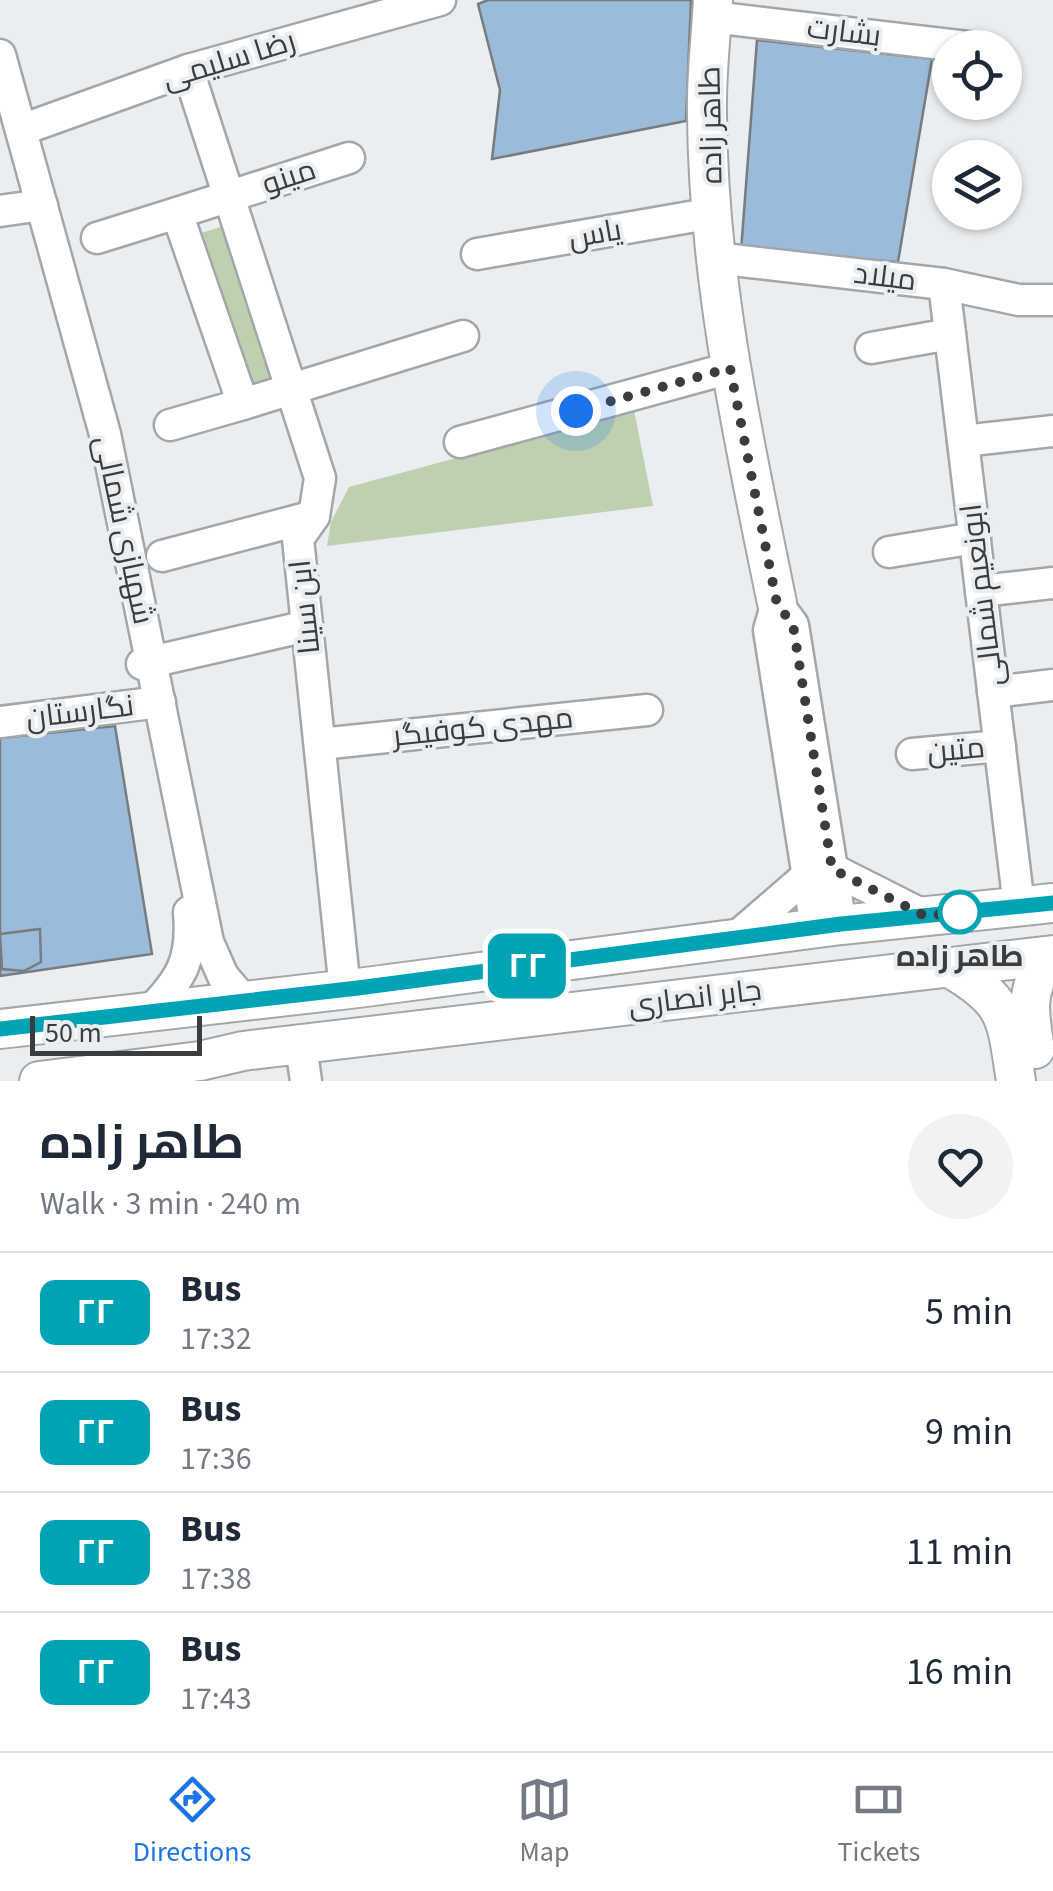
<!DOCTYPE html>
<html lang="en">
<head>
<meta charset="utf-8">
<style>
  body { margin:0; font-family:"Source Sans 3",Cairo,sans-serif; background:#f2f2f3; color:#1f2937; height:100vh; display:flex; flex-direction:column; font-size:38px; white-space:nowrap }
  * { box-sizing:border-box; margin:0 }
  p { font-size:32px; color:#747a83 }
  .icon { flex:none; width:55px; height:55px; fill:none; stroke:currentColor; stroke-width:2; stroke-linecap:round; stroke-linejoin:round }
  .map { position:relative; height:1081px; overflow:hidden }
  .panel { display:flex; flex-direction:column; background:#fff; flex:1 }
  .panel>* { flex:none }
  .badge { padding:0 20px; border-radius:15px; font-size:35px; line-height:65px }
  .controls { position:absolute; left:932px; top:30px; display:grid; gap:20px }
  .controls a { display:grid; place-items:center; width:90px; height:90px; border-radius:50%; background:#fff; box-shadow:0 2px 8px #0004; font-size:50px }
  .scale { position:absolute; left:30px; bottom:25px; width:172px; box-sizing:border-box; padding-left:10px; border:5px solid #3a3c3d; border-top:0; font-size:28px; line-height:35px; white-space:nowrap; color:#3a3c3d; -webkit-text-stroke:8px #eaeef1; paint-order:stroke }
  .you { position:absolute; width:50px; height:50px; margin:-25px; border:8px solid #fff; border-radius:50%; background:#1a73e8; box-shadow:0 0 0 15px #1a73e833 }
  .map>.badge { position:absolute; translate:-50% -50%; box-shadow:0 0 0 5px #fff }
  .round { display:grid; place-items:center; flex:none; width:105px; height:105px; border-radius:52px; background:#f2f2f3 }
  .head { display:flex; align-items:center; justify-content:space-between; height:170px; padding:0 40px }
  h1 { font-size:48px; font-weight:700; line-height:75px }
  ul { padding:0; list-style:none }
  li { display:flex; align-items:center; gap:30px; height:120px; padding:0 40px; border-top:2px solid #e0e1e3 }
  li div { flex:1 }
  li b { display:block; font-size:38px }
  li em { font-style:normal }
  li .badge { min-width:110px; font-weight:700; text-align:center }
  .menu { display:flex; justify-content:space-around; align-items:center; height:140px; border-top:2px solid #e0e1e3; background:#fff; font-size:28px; color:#747a83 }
  .menu a { display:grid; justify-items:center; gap:5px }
  .menu .active { color:#1a73e8 }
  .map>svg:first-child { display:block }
  .green { fill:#bed0b0 }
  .building { fill:#9abbd9; stroke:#787b7f; stroke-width:2.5 }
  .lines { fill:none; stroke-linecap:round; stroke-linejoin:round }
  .minor-casing { stroke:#a3a7aa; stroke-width:35 }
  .major-casing { stroke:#a3a7aa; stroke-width:42 }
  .minor { stroke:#fff; stroke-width:30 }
  .major { stroke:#fff; stroke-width:38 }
  .line-casing { stroke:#fff; stroke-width:22 }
  .line { stroke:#00a3b4; stroke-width:15 }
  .walk { stroke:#3a3c3d; stroke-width:10; stroke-dasharray:0 18 }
  .stop-dot { fill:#fff; stroke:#00a3b4; stroke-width:5 }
  .labels { text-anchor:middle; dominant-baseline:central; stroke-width:8; stroke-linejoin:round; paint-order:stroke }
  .street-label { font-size:30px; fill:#3a3c3d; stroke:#eaeef1 }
  .stop-label { font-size:30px; font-weight:bold; fill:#3a3c3d; stroke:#eaeef1 }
</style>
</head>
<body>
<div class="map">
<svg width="1053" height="1081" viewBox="0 0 1053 1081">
  <rect width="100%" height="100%" fill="#eaeef1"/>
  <g class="green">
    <path d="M 224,226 L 275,378 L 249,386 L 198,234 Z"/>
    <path d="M 634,410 L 653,506 L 327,546 L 331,522 L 349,487 Z"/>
  </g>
  <g class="building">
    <path d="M 488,0 L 691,0 L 686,121 L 492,159 L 500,90 L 478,4 Z"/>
    <path d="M 757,40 L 932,59 L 898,262 L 741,251 Z"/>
    <path d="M 115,726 L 152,954 L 0,976 L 0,738 Z"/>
    <path d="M 40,929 L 41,962 L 24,971 L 2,969 L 0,934 Z"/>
  </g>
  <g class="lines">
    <g class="minor-casing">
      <g id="minor">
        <path d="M 712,17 L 976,48"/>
        <path d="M 0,55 L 105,434 L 208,942 L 223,976 L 244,1001"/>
        <path d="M 188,70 L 320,478 L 314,516 L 298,539 L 345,990"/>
        <path d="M 21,130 L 188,70 L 440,0"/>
        <path d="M 349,158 L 177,213 L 243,404 L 463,336"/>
        <path d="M 0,211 L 42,205"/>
        <path d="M 97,238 L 177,213"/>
        <path d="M 477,254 L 713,213"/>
        <path d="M 715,258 L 944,284 L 1019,300 L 1053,300"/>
        <path d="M 944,284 L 1019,906"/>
        <path d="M 871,348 L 950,334"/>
        <path d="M 170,425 L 243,404"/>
        <path d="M 963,441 L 1053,431"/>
        <path d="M 460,442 L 730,368"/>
        <path d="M 889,552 L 975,538"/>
        <path d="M 162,556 L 314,516"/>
        <path d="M 981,591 L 1053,583"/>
        <path d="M 777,603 L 793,625 L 841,925"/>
        <path d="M 777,603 L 769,630 L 816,928"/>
        <path d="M 142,664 L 307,626"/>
        <path d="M 993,692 L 1053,685"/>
        <path d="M 0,722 L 160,702"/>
        <path d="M 320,744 L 647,710"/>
        <path d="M 912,754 L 1000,746"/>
        <path d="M 832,869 L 925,916"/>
        <path d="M 734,939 L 808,875"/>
        <path d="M 149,1012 C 182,979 193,959 189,912"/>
        <path d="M 301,1046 L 306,1081"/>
      </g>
    </g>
    <g class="major-casing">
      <g id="major">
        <path d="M 713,0 C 711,38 706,76 707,114 C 708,280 744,442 777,603"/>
        <path d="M 950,968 C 1009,1002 1006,1018 1016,1081"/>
        <path d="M 0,1029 L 358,988 L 841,925 L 1053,903"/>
        <path d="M 1035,1049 C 1028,1009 1026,993 1046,956"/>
        <path d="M 39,1081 L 200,1061 L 243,1051 L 1053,955"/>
      </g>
    </g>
    <use href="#minor" class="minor"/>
    <use href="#major" class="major"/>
  </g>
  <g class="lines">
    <g class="line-casing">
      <path id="line" d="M 0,1029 L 358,988 L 841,924 L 1053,903"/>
    </g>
    <use href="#line" class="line"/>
    <path class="walk" d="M 576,411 L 730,368 L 777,604 L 793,625 L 832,869 L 925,916 L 964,912 L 960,912"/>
  </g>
  <circle class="stop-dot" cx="960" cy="912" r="20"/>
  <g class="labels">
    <g class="street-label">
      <text transform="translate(844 32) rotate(7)">بشارت</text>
      <text transform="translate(229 60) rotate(-17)">رضا سلیمی</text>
      <text transform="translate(711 125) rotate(-91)">طاهر زاده</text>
      <text transform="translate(289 177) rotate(-18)">مینو</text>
      <text transform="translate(595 234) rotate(-10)">یاس</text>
      <text transform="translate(885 277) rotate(7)">میلاد</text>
      <text transform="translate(124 530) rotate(78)">شهبازی شمالی</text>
      <text transform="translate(982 595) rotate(-97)">ابونعیم شمالی</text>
      <text transform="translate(305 607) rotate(-96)">ابن سینا</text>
      <text transform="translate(80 712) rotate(-7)">نگارستان</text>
      <text transform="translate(483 727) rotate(-6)">مهدی کوفیگر</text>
      <text transform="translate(956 750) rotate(-5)">متین</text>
      <text transform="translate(695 998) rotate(-7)">جابر انصاری</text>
    </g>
    <g class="stop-label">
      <text x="960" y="956">طاهر زاده</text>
    </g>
  </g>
</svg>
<div class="controls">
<a><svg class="icon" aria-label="locate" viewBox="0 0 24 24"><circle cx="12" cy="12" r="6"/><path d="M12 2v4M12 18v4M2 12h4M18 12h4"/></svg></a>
<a><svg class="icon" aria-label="layers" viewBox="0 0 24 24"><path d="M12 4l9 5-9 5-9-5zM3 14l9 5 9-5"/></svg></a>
</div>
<div class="scale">50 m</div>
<div class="you" style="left:576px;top:411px"></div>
<b class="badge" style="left:527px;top:966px;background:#00a3b4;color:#fff">۲۲</b>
</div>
<section class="panel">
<div class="head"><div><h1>طاهر زاده</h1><p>Walk · 3 min · 240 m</p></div><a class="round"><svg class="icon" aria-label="heart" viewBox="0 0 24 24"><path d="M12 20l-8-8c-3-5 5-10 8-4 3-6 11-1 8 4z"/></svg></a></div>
<ul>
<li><span class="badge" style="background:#00a3b4;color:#fff">۲۲</span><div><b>Bus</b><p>17:32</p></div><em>5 min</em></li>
<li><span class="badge" style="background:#00a3b4;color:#fff">۲۲</span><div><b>Bus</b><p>17:36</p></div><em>9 min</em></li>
<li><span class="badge" style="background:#00a3b4;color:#fff">۲۲</span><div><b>Bus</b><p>17:38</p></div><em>11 min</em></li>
<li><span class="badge" style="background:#00a3b4;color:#fff">۲۲</span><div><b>Bus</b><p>17:43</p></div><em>16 min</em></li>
</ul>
</section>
<nav class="menu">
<a class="active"><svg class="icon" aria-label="directions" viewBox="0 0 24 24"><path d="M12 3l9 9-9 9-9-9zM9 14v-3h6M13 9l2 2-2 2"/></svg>Directions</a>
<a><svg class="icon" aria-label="map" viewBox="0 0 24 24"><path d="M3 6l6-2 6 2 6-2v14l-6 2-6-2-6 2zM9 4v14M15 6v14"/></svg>Map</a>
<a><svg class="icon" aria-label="tickets" viewBox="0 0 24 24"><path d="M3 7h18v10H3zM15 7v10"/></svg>Tickets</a>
</nav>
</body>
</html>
